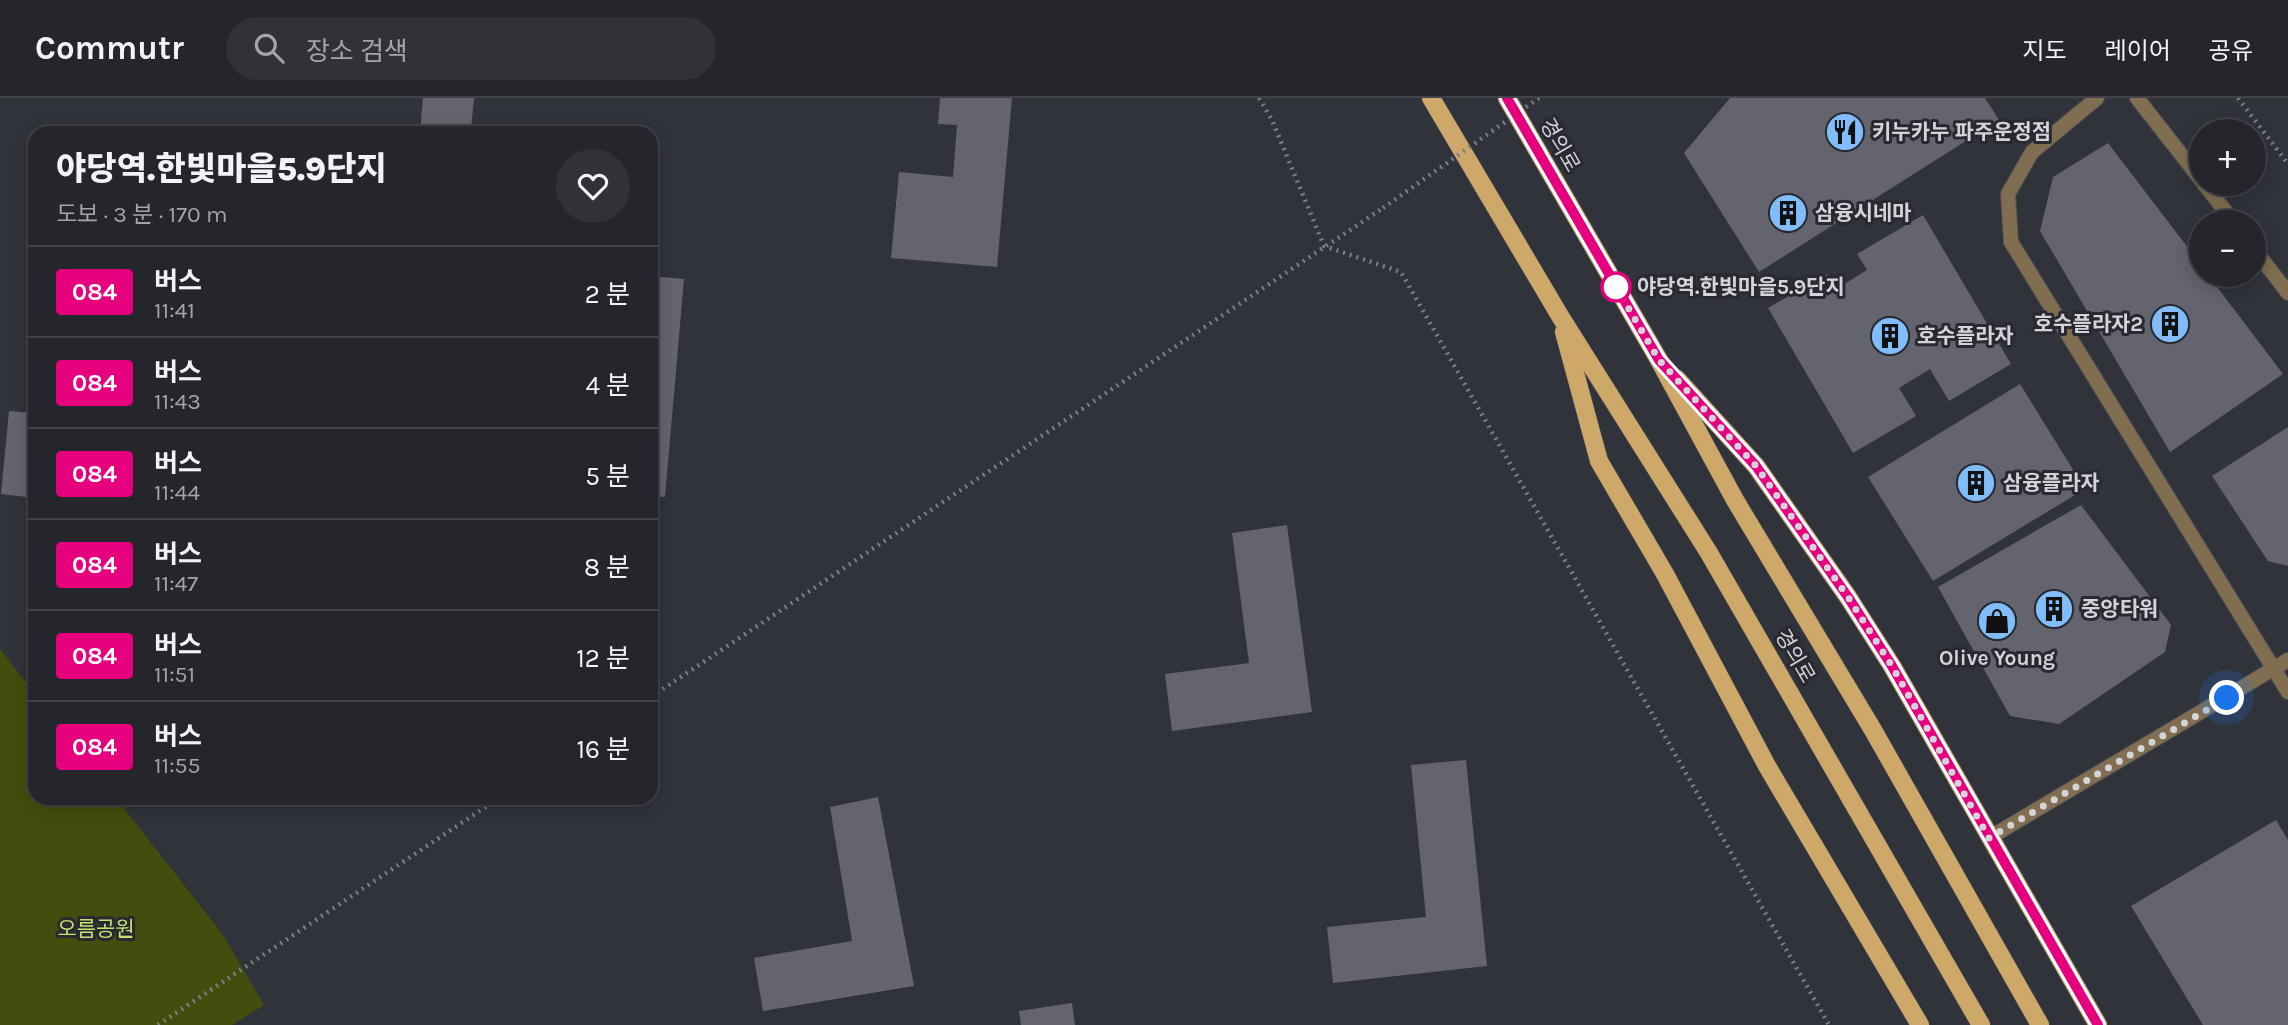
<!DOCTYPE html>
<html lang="ko">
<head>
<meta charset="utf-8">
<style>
  body { margin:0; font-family:Karla,"Noto Sans KR",sans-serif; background:#313238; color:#f1f3f6; height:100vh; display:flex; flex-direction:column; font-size:26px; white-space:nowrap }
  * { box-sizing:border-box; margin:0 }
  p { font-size:23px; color:#a3a5a9 }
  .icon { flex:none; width:38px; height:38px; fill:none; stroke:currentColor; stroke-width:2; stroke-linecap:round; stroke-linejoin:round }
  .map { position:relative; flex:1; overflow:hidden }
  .side { position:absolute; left:28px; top:28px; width:630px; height:679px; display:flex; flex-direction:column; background:#25262c; border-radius:21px; box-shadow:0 4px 18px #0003,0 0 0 2px #424348 }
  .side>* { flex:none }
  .badge { padding:0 14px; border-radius:5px; font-size:24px; line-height:46px }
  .tools { position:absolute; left:2189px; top:21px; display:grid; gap:14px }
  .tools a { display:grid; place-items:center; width:77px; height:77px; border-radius:50%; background:#25262c; box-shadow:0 4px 18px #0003,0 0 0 2px #424348; font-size:35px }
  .you { position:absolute; width:35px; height:35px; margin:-18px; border:5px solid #fff; border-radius:50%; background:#1a73e8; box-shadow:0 0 0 10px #1a73e833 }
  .map>.badge { position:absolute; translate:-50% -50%; box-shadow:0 0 0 4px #fff }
  .round { display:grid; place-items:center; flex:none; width:74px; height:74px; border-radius:37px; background:#313238 }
  .summary { display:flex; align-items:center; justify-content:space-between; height:119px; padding:0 28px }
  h1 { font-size:33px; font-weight:800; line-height:52px }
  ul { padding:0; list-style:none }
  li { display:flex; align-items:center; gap:21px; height:91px; padding:0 28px; border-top:2px solid #424348 }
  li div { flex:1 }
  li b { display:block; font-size:26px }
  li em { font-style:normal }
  li .badge { min-width:77px; font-weight:700; text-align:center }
  header { display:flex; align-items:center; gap:42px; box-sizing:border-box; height:98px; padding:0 35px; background:#25262c; border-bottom:2px solid #424348 }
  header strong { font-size:33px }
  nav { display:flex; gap:38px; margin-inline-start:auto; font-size:24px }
  .search { width:490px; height:63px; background:#313238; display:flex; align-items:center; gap:18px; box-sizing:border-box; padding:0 24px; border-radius:38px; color:#a3a5a9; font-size:26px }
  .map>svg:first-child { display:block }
  .green { fill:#424e0d }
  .building { fill:#63646e }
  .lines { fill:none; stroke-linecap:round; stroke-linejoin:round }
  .minor-casing { stroke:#4e5058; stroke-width:16 }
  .primary-casing { stroke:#4e5058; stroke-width:19 }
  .path { stroke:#7d7f86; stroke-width:4.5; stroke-dasharray:2 5; stroke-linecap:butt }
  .minor { stroke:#816e51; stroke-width:14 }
  .primary { stroke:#cea869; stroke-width:18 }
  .path-bridge { stroke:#7d7f86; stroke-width:4.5; stroke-dasharray:2 5; stroke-linecap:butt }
  .line-casing { stroke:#fff; stroke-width:16 }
  .line { stroke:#e6007e; stroke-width:10 }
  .walk { stroke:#d3d4da; stroke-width:7; stroke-dasharray:0 12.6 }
  .stop-dot { fill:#fff; stroke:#e6007e; stroke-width:3.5 }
  .labels { text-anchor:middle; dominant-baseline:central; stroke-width:6; stroke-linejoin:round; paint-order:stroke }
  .poi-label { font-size:21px; font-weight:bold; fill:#d3d4da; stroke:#282931; text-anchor:start }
  .street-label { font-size:21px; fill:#d3d4da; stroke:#282931 }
  .stop-label { font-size:21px; font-weight:bold; fill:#d3d4da; stroke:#282931; text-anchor:start }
  .park-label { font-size:21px; fill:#c5df71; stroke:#282931 }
</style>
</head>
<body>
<header>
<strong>Commutr</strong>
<div class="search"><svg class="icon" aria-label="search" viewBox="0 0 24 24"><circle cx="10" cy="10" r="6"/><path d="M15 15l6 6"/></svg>장소 검색</div>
<nav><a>지도</a><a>레이어</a><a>공유</a></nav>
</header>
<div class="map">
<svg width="2288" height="927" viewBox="0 0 2288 927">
  <rect width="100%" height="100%" fill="#31333b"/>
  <path class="green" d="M 0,551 L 35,596 L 35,700 L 116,700 L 223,837 L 264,907 L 232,927 L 0,927 Z"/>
  <g class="building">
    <path d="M 423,0 L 474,0 L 471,31 L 453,29 L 453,35 L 420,35 Z"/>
    <path d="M 940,0 L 1012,0 L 997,169 L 891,160 L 899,74 L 953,79 L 957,27 L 938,26 Z"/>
    <path d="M 1730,0 L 1985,0 L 1999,22 L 1759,174 L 1684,55 Z"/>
    <path d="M 344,26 L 416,33 L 416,35 L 343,35 Z"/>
    <path d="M 2108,45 L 2202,168 L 2202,177 L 2208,177 L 2283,276 L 2170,354 L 2040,133 L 2053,79 Z"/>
    <path d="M 1923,117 L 2011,266 L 1949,303 L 1930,271 L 1899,290 L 1916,318 L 1853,355 L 1768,210 L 1827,176 L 1836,191 L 1867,172 L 1857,156 Z"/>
    <path d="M 651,178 L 684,181 L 665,399 L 651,398 Z"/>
    <path d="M 2020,286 L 2085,391 L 1933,483 L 1868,379 Z"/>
    <path d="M 9,313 L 35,315 L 35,400 L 1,396 Z"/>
    <path d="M 2288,329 L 2288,468 L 2268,463 L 2212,378 Z"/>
    <path d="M 2081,407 L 2171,527 L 2165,554 L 2059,626 L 2010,618 L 1938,489 Z"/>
    <path d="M 1287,427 L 1312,614 L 1172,633 L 1165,576 L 1249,565 L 1232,435 Z"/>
    <path d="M 1466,662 L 1487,868 L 1333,885 L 1327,829 L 1426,819 L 1411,667 Z"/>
    <path d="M 878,699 L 914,888 L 763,913 L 754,860 L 852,843 L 830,709 Z"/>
    <path d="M 2276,722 L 2288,742 L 2288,927 L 2203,927 L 2131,808 Z"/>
    <path d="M 1072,905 L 1075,927 L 1021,927 L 1019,913 Z"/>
  </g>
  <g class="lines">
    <g class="minor-casing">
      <g id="minor">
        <path d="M 2097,0 L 2032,54 L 2008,96 L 2011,144 L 2288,594"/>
        <path d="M 2137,0 L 2202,83"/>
        <path d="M 2204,86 L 2234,124"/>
        <path d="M 2254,151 L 2288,195"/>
        <path d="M 1989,740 L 2288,562"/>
      </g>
    </g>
    <g class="primary-casing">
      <g id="primary">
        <path d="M 1431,0 L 1560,218 L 1709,455 L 1981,927"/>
        <path d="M 1507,0 L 1659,262 L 1735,402 L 1873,632 L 2040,927"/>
        <path d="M 1564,234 L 1599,363 L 1665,476 L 1767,668 L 1920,927"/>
        <path d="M 1677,281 L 1756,368 L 1848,499 L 1892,568 L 2098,927"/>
      </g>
    </g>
    <g class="path">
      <path d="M 1259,0 L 1272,22 L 1324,148 L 1401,174 L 1829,927"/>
      <path d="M 2238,0 L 2288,66"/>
      <path d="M 651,599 L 1383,110"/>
      <path d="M 158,927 L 499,700"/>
    </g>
    <use href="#minor" class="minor"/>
    <use href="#primary" class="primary"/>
    <path class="path-bridge" d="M 1383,110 L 1539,0"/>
  </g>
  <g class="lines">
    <g class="line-casing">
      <path id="line" d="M 1507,0 L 1659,262 L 1756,368 L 1848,499 L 1892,568 L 2098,927"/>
    </g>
    <use href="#line" class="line"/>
    <path class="walk" d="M 1616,189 L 1659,262 L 1756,368 L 1848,499 L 1892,568 L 1989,740 L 2227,600"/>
  </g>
  <defs>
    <g id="restaurant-disc" transform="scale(2.0125)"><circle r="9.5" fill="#80bdfa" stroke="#282931"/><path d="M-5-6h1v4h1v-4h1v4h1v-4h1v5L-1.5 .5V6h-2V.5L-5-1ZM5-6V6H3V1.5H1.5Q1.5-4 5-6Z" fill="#111"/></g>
    <g id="building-disc" transform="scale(2.0125)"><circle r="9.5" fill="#80bdfa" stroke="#282931"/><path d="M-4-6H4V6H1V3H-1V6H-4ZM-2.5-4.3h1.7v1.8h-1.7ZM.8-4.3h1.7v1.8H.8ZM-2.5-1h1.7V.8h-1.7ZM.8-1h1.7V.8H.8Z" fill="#111"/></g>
    <g id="shop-disc" transform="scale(2.0125)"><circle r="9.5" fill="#80bdfa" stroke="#282931"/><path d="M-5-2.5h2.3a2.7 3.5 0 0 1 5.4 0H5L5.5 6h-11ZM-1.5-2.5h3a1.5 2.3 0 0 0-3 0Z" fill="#111"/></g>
  </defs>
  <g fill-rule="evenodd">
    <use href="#restaurant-disc" x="1845" y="34"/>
    <use href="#building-disc" x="1788" y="115"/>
    <use href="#building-disc" x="2170" y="226"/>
    <use href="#building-disc" x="1890" y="238"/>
    <use href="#building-disc" x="1976" y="385"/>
    <use href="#building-disc" x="2054" y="511"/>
    <use href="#shop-disc" x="1997" y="523"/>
  </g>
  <circle class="stop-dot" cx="1616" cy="189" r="14"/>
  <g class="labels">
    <g class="poi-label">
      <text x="1872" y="34">키누카누 파주운정점</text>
      <text x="1815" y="115">삼융시네마</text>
      <text x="2143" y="226" text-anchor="end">호수플라자2</text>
      <text x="1917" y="238">호수플라자</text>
      <text x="2003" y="385">삼융플라자</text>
      <text x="2081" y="511">중앙타워</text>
      <text x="1997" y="560" text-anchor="middle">Olive Young</text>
    </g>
    <g class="street-label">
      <text transform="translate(1560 47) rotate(60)">경의로</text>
      <text transform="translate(1795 558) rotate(60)">경의로</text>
    </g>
    <g class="stop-label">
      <text x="1637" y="189">야당역.한빛마을5.9단지</text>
    </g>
    <g class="park-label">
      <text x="96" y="831">오름공원</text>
    </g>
  </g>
</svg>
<div class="tools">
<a>+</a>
<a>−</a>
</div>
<div class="you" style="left:2227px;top:600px"></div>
<section class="side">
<div class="summary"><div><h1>야당역.한빛마을5.9단지</h1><p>도보 · 3 분 · 170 m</p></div><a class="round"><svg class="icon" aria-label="heart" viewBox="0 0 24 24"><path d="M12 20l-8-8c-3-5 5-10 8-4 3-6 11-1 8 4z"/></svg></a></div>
<ul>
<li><span class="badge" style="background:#e6007e;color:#fff">084</span><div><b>버스</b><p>11:41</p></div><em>2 분</em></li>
<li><span class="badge" style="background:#e6007e;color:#fff">084</span><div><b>버스</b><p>11:43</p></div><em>4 분</em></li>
<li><span class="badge" style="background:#e6007e;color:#fff">084</span><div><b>버스</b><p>11:44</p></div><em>5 분</em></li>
<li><span class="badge" style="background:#e6007e;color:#fff">084</span><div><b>버스</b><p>11:47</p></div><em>8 분</em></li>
<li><span class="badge" style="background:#e6007e;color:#fff">084</span><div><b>버스</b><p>11:51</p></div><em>12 분</em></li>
<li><span class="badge" style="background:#e6007e;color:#fff">084</span><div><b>버스</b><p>11:55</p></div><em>16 분</em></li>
</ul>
</section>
</div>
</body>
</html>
